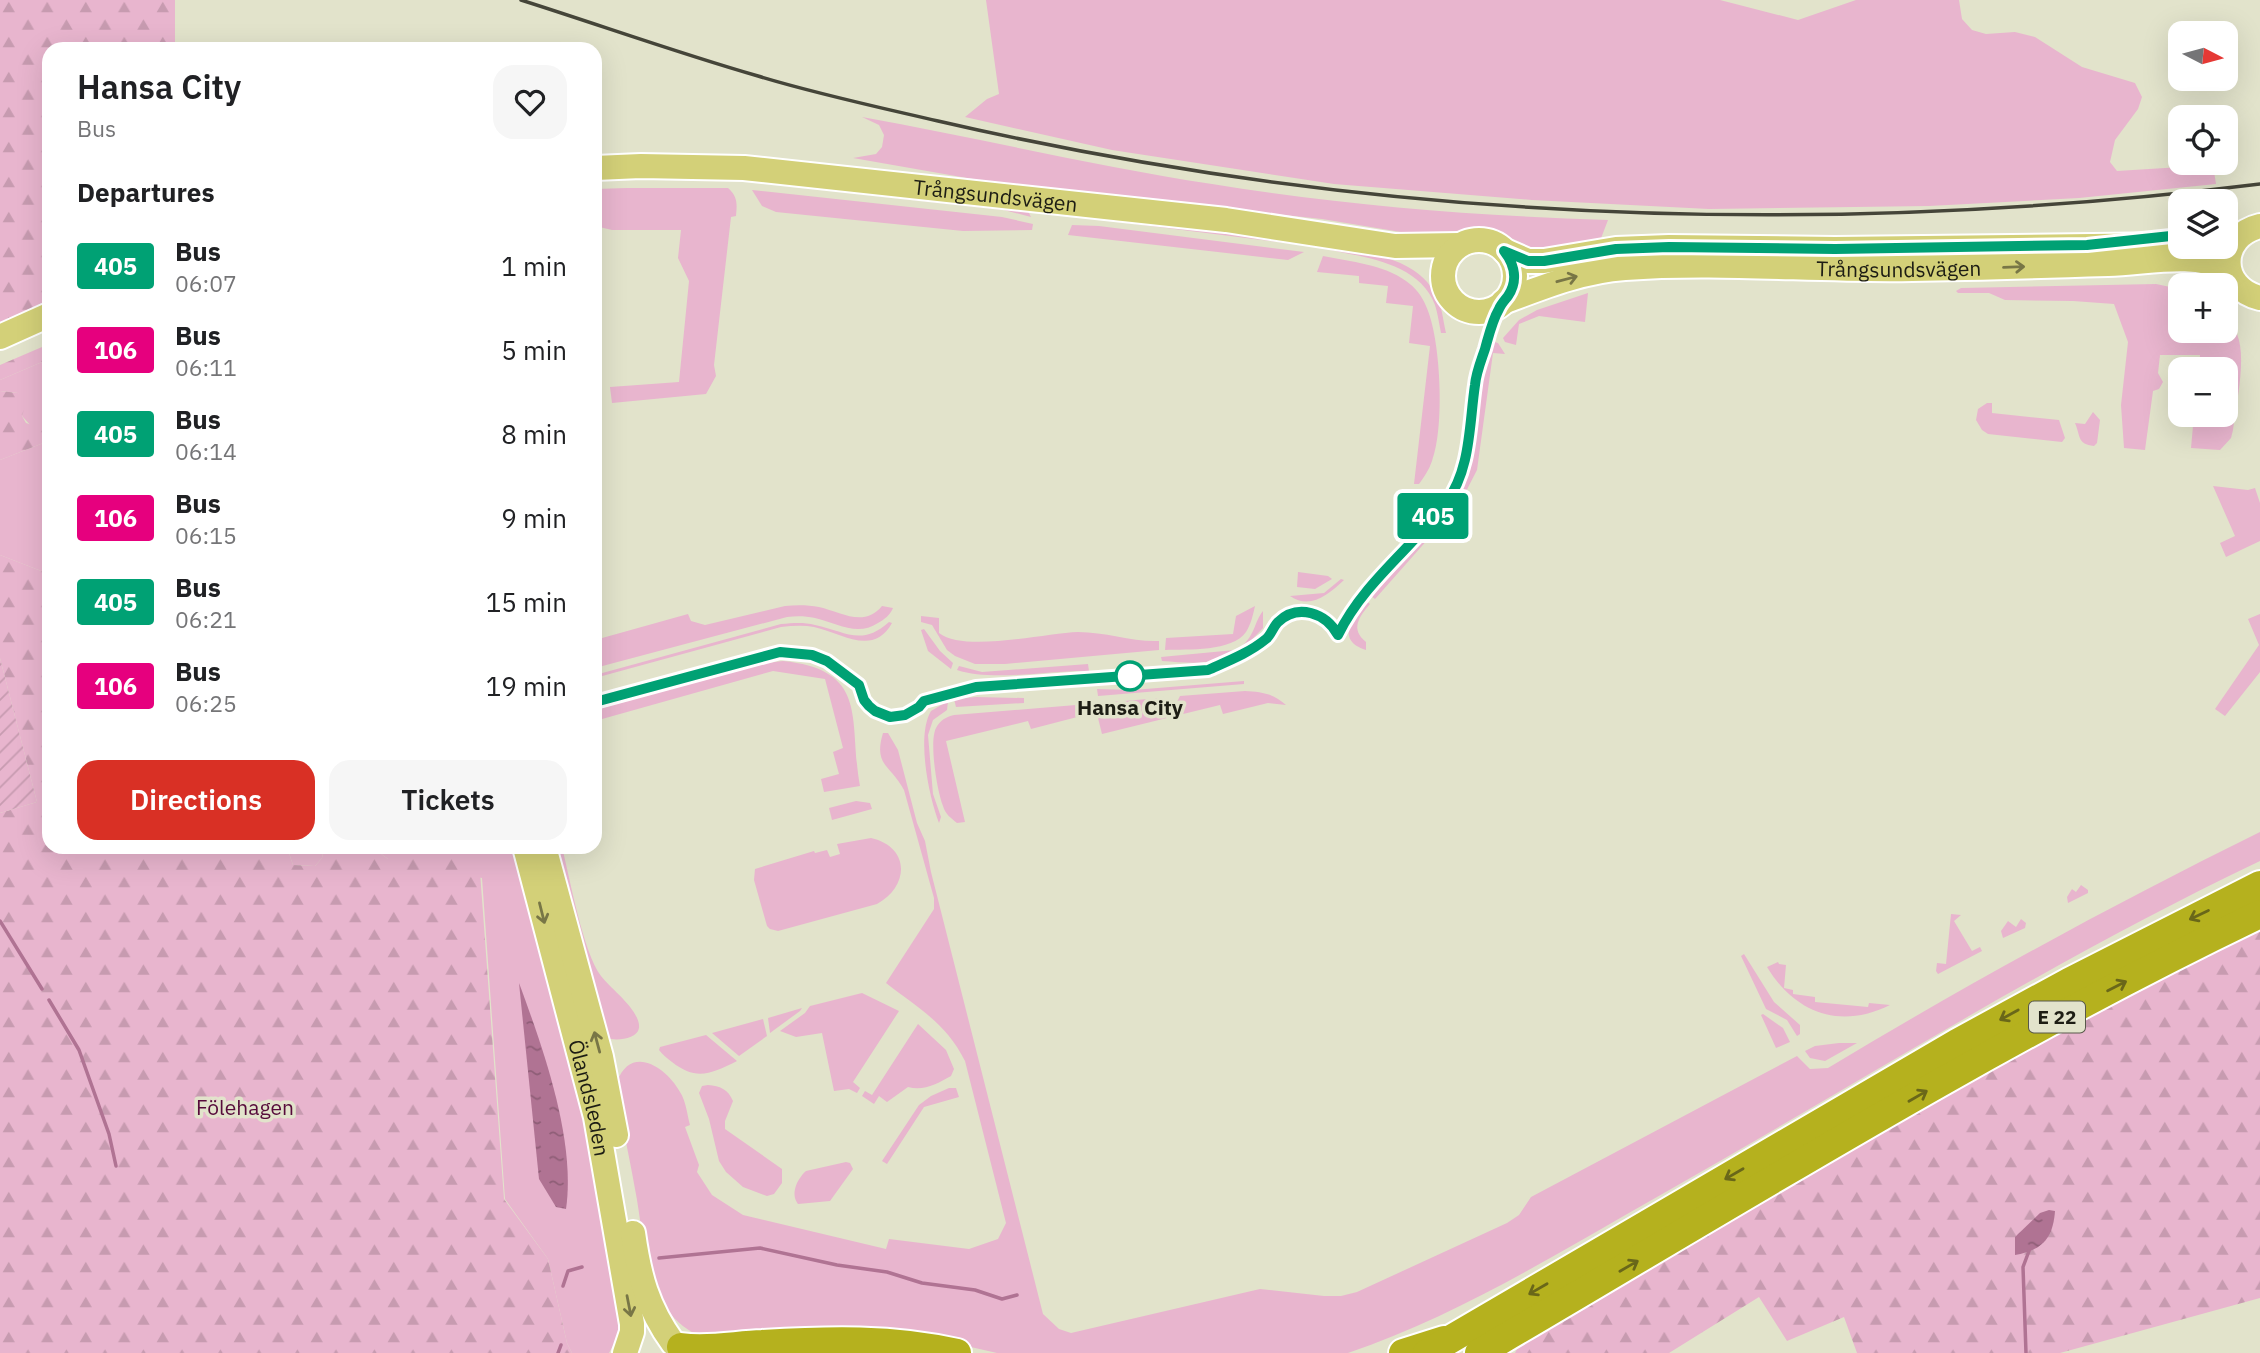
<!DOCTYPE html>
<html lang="en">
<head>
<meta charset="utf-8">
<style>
  body { margin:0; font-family:"IBM Plex Sans",sans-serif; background:#f6f6f6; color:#202124; height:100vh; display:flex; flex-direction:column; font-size:26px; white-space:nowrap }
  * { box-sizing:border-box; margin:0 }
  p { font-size:23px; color:#757577 }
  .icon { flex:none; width:38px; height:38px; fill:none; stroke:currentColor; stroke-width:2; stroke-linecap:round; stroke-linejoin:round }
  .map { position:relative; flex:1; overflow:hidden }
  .panel { position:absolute; left:42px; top:42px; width:560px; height:812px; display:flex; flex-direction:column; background:#fff; border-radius:21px; box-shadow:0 7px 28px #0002 }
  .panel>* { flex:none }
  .badge { padding:0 14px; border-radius:5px; font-size:24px; line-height:46px }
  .needle { width:46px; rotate:96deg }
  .buttons { position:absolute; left:2168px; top:21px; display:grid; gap:14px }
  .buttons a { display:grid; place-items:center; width:70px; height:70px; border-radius:14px; background:#fff; box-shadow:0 7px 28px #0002; font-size:35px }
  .map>.badge { position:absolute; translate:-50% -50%; box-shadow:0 0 0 4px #fff }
  h2 { padding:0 35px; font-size:26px; line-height:63px }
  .round { display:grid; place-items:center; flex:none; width:74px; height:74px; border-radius:21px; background:#f6f6f6 }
  .summary { display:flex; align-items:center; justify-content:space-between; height:119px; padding:0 35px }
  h1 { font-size:33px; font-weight:600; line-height:52px }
  .button { display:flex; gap:14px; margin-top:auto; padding:14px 35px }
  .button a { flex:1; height:80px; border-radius:21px; background:#d93025; color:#fff; font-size:28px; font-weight:600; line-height:80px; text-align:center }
  .button a+a { background:#f6f6f6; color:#202124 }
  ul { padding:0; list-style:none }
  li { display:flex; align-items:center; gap:21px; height:84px; padding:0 35px }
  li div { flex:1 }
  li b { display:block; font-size:26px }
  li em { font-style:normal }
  li .badge { min-width:77px; font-weight:700; text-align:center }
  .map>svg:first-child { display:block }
  .grass { fill:#e8b5ce }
  .forest { fill:url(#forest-firs) }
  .garden { fill:url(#garden-furrows) }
  .water { fill:url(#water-ripples) }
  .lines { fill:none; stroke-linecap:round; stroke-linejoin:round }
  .stream { stroke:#b07393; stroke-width:3.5 }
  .major-casing { stroke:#fff; stroke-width:28 }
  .highway-casing { stroke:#fff; stroke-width:32 }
  .major { stroke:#d3d078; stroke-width:24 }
  .highway { stroke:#b5b11e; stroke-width:28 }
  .rail { stroke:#454539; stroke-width:3.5 }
  .oneway { stroke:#787646 }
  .oneway2 { stroke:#696719 }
  .line-casing { stroke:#fff; stroke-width:16 }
  .line { stroke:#00a174; stroke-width:10 }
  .stop-dot { fill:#fff; stroke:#00a174; stroke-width:3.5 }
  .labels { text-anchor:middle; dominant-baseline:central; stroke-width:7; stroke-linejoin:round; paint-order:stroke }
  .shield { fill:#e2e3cb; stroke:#58584b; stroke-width:2 }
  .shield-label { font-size:19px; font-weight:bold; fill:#1d1d14 }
  .street-label { font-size:21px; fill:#1d1d14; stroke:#e2e3cb }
  .stop-label { font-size:21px; font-weight:bold; fill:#1d1d14; stroke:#e2e3cb }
  .park-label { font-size:21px; fill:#570b3b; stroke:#e2e3cb }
</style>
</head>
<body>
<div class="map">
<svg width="2260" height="1353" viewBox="0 0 2260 1353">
  <defs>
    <pattern id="forest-firs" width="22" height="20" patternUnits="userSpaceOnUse" patternTransform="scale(1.75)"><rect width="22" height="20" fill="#e8b5ce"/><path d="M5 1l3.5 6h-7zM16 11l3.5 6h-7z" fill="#c79bb0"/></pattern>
    <pattern id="garden-furrows" width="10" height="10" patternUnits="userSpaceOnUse" patternTransform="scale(1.75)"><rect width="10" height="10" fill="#e8b5ce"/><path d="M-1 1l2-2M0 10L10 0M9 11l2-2" fill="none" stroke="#c79bb0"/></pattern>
    <pattern id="water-ripples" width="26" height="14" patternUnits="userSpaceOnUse" patternTransform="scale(1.75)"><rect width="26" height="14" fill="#b07393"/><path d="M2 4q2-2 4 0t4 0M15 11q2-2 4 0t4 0" fill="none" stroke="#8f5e77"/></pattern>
  </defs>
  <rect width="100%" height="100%" fill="#e2e3cb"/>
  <g class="grass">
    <path d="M 986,0 L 1720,0 L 1798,20 L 1856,0 L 1959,0 L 1962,19 L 1972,30 L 1986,34 L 2015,32 L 2035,37 L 2082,67 L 2135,83 L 2142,97 L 2138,109 L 2115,140 L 2110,162 L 2117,171 L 2213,165 L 2216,184 L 2079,198 L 1929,206 L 1709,209 L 1532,200 L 1334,184 L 1112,150 L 965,117 L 987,99 L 999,94 Z"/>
    <path d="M 862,117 C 979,138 1094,166 1212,184 C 1343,205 1476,216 1608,220 L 1600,241 L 1546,249 L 1530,247 L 1492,229 L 1478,227 L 1448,233 L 1413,234 L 1322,219 L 1007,185 L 853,158 L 876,154 L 882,147 L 884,135 L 879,125 Z"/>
    <path d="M 756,178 L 1021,207 L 1028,211 L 1031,217 L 1004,210 L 751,182 Z"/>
    <path d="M 627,188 L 728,188 C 738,197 737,204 736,216 L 731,217 L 714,365 L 716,376 L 706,394 L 612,403 L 610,387 L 679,382 L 689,281 L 678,258 L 681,230 L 612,230 L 595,226 L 595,189 Z"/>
    <path d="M 752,190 L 1002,217 L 1033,224 L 1032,230 L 963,231 L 776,212 L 762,206 Z"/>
    <path d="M 1090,215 L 1311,243 L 1309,246 L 1079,217 Z"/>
    <path d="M 1072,225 L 1099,226 L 1304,252 L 1288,260 L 1068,235 Z"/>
    <path d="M 1340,248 C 1375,254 1418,260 1436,295 C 1442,306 1443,320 1446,333 L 1441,333 C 1439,324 1438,314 1435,305 C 1420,264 1368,258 1331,250 Z"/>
    <path d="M 1323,256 C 1351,262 1383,264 1406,281 C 1415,287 1422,296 1426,306 C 1441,338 1445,428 1432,461 C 1429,470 1424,477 1419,484 L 1414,484 L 1430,346 L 1409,343 L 1413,306 L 1386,303 L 1388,286 L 1359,283 L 1359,276 L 1317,272 Z"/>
    <path d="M 2156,284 L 2180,289 L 2180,331 L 2226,331 L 2226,321 C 2229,326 2235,330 2237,334 C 2247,358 2236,404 2233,430 L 2231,438 L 2220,450 L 2191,448 L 2194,415 L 2226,415 L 2226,369 L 2199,369 L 2200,355 L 2160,355 L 2158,373 L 2163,382 L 2159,389 L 2153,391 L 2145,450 L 2124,448 L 2121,405 L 2128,342 L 2114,304 L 2073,301 L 2005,300 L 1989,293 L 1958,293 L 1956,291 L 1961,288 Z"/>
    <path d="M 1588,293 L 1585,322 L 1539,316 L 1519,324 L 1516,345 L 1505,342 L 1503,338 L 1519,320 L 1537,310 Z"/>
    <path d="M 1491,341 L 1498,343 L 1505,354 L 1493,353 L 1477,470 L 1460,503 L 1375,599 L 1371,596 L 1453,504 L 1462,491 L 1473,459 L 1480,398 Z"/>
    <path d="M 49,359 L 49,574 L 0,555 L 0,460 L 46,442 L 22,416 L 23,410 L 18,393 L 0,391 L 0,380 Z"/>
    <path d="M 1987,403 L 1992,403 L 1992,413 L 2059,420 L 2065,438 L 2062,442 L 1988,434 L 1982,430 L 1976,420 L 1978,409 Z"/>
    <path d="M 2093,412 L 2100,420 L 2097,443 L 2094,446 C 2077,444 2081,437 2075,423 L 2085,424 Z"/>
    <path d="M 2213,486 L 2248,490 L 2255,488 L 2260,503 L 2260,541 L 2226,557 L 2220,543 L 2235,536 Z"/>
    <path d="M 1298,572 L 1328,576 L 1332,579 L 1315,589 L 1297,587 Z"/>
    <path d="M 1341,579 L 1344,580 C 1328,595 1310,610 1290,596 L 1324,593 Z"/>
    <path d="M 1366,601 L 1370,604 C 1359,617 1350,629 1366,642 L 1366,650 C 1335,640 1353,617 1366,601 Z"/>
    <path d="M 785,606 C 797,605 808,605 819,607 C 841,612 864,628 882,606 L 893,608 C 890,615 885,619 878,623 C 857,637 837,623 815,618 C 805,616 797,616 787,617 L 595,668 L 595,640 L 688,614 L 691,621 L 705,625 Z"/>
    <path d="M 1255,606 C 1253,615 1251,624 1246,632 C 1232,652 1188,649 1165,650 L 1166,638 L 1233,634 L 1236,616 Z"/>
    <path d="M 1263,611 L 1263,628 L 1242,650 L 1241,647 C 1256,634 1254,622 1263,611 Z"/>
    <path d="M 2260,614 L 2260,672 L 2225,716 L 2215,709 L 2259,645 L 2248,619 Z"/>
    <path d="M 921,616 L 939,618 L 939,633 C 965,653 1045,633 1078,632 C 1106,632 1132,642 1159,641 L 1159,650 L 1005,664 L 975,664 L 955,656 L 947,650 L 932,625 L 921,622 Z"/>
    <path d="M 889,622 L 892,623 C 873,657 842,633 814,627 C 803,625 792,626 781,627 L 595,678 L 595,675 L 781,624 C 793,623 804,622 815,625 C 845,631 861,647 889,622 Z"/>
    <path d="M 924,629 L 940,651 L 953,663 L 951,669 L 928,651 L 921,630 Z"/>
    <path d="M 1235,650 L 1237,653 C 1212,666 1189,663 1162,661 L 1161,657 Z"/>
    <path d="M 783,661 C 871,670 848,722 860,786 L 824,792 L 821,779 L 839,774 L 833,752 L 843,748 L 825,679 L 773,671 L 595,721 L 595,710 L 604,706 L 767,663 Z"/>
    <path d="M 1088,664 L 1089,671 C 1049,670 993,682 957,670 L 959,666 L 982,672 Z"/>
    <path d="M 1244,681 L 1244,684 L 1098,696 L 1097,689 L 1133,690 Z"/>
    <path d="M 1245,691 C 1261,692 1273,693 1286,705 L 1268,703 L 1223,714 L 1220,705 L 1179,715 L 1176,704 L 1180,696 Z"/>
    <path d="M 976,697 L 1024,698 L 1024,703 L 956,707 L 954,699 Z"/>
    <path d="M 1160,698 L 1166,700 L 1171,717 L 1102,734 L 1097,714 L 1085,715 L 1031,729 L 1028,721 L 946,741 L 965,822 L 957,823 C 951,818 945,814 943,806 C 937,791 929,742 936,728 C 940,720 946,717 954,715 Z"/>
    <path d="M 948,701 L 947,710 L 933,720 L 928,735 L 933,794 L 941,817 L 939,823 C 929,797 916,736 931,711 Z"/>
    <path d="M 883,733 L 888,733 L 898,750 L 917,823 L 925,841 L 931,872 L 1043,1314 L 1059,1329 L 1071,1333 L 1260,1289 L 1324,1296 L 1341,1296 L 1357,1292 L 1507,1223 L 1519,1215 L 1531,1197 L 1797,1056 L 1810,1069 L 1828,1068 C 1969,983 2112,905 2260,832 L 2260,861 C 2054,959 1862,1081 1664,1193 C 1561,1251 1460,1315 1348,1353 L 997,1353 L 914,1334 L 704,1338 C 643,1313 646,1244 635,1189 C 629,1154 620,1118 617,1082 C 631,1044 666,1067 680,1092 C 686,1101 687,1114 690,1125 L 685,1127 L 699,1165 L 697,1172 L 712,1195 L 743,1215 L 886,1249 L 889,1239 L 969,1249 L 998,1239 L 1006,1223 L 965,1061 C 946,1023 918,1008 886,983 L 934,909 L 934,898 L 904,790 C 891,765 873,766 883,733 Z"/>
    <path d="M 856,801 L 870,803 L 872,809 L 832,820 L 829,808 Z"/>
    <path d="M 871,838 C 911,847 909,887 877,904 L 778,931 L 770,929 L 767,926 L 754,880 L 755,869 L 814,851 L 815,853 L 827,850 L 830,857 L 840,854 L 837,844 Z"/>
    <path d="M 287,847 L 324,847 L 322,858 L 315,866 L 293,865 Z"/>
    <path d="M 372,847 L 516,847 L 587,1116 L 615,1281 L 621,1331 L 609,1353 L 572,1353 L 567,1343 L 548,1259 L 505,1199 L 482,878 L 388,859 Z"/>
    <path d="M 551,847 L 562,847 C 570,879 583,952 601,976 C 611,989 641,1011 639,1028 C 637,1040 615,1041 606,1038 Z"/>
    <path d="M 2081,885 L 2088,890 L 2088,893 L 2068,903 L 2067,897 L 2072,889 L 2076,892 Z"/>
    <path d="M 1951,914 L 1961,915 L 1954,921 L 1972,951 L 1980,947 L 1982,951 L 1938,974 L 1936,971 L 1937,963 L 1946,964 Z"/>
    <path d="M 2021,919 L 2026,923 L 2025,928 L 2003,938 L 2001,931 L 2008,921 L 2016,927 Z"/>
    <path d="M 1744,954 L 1774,1002 L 1800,1025 L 1800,1034 L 1797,1036 L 1787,1020 L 1766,1009 L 1741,956 Z"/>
    <path d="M 1778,962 L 1779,964 L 1786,965 L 1784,988 L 1793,990 L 1793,994 L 1815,997 L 1815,1002 L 1868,1007 L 1869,1003 L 1890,1005 C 1840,1030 1795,1013 1767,967 Z"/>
    <path d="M 862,993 L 899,1011 L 853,1082 L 860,1088 L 857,1093 L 849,1089 L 834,1091 L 822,1033 L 796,1037 L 780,1031 L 805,1013 L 810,1006 Z"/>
    <path d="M 802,1008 L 800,1011 L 770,1033 L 768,1018 Z"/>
    <path d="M 1763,1014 L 1783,1028 L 1790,1042 L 1776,1048 L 1761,1015 Z"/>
    <path d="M 763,1019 L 767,1036 L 739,1056 L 712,1033 Z"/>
    <path d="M 918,1024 L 946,1050 L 954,1069 L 951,1076 C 937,1084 924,1091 908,1087 L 887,1102 L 879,1096 L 874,1104 L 862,1096 L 865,1091 L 872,1095 Z"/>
    <path d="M 706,1035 L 737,1061 C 711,1074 696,1081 672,1062 C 667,1058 663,1055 659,1050 L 660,1047 Z"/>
    <path d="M 1839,1043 L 1857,1043 L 1825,1061 L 1810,1058 L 1805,1051 L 1815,1046 Z"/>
    <path d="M 708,1085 C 720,1086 728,1089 733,1101 L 725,1121 L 725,1129 L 782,1169 L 782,1183 L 774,1194 L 767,1196 L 743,1187 L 726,1172 L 719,1161 L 709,1119 L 699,1093 L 702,1086 Z"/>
    <path d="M 949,1088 L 956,1088 L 959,1097 L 924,1107 L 887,1164 L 882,1161 L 919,1105 L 931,1096 Z"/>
    <path d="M 846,1162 L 850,1163 L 853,1169 L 830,1201 L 798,1204 C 790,1194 797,1179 806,1171 Z"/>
  </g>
  <g class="forest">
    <path d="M 0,0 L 175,0 L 175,49 L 49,49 L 49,315 L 0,337 Z"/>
    <path d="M 49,344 L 49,359 L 0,380 L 0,365 Z"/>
    <path d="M 0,391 L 18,393 L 26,403 L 22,416 L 26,423 L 42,428 L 46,442 L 0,460 Z"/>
    <path d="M 0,555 L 49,574 L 49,847 L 287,847 L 293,865 L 315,866 L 322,858 L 324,847 L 372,847 L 388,859 L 479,858 L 504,1199 L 548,1259 L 567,1343 L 572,1353 L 0,1353 L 0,813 L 37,802 L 0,658 Z"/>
    <path d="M 2260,928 L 2260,1298 L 2060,1353 L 1857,1353 L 1844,1317 L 1787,1341 L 1759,1297 L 1669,1353 L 1515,1353 L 1517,1349 L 1556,1323 L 1983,1073 L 2060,1030 Z"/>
  </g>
  <path class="garden" d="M 0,658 L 37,802 L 0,813 Z"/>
  <g class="water">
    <path d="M 519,983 C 543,1048 576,1140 566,1209 L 556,1207 L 539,1179 Z"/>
    <path d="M 2049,1210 L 2055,1211 C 2053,1238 2043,1250 2015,1255 L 2015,1237 L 2040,1213 Z"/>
  </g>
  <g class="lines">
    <g class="stream">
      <path d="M 0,921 L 42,989"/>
      <path d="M 49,1000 L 79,1050 L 109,1134 L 116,1166"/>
      <path d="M 659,1258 L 760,1248 L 837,1265 L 887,1272 L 922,1283 L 975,1290 L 1002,1299 L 1017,1295"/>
      <path d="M 563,1286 L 568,1271 L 582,1267"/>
      <path d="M 558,1353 L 561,1345"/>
      <path d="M 2026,1353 L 2023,1267 L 2029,1251"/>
    </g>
    <g class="major-casing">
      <g id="major">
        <path id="s1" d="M 595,168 L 641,166 L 744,168 L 1226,220 L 1395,246 L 1460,245"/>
        <path d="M 2260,226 C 2218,236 2218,288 2260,298"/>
        <circle cx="1479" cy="276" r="36"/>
        <path d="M 1505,251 L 1528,261 L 1544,261 L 1616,249 L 1669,247 L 1835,249 L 2173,245"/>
        <path id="s2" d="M 1503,302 C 1543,287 1582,271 1625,268 C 1720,261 1817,271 1912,269 C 1977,268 2043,266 2108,264 C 2149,263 2190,251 2228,269"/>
        <path d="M 0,337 L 49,315"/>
        <path id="s3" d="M 525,847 L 596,1117 L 632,1324 L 632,1332 L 625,1353"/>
        <path d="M 544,847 L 601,1057 L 616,1135"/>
        <path d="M 633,1233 C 639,1276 647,1307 673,1343"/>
      </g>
    </g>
    <g class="highway-casing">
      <g id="highway">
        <path d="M 681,1347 C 708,1351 735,1345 762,1344 C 827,1340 893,1338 957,1353"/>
        <path d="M 1403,1353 L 1444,1340"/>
        <path d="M 1427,1353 L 1957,1043 L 2069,982 L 2260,885"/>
        <path d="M 1479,1353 C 1737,1202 1991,1043 2260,914"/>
      </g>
    </g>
    <use href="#major" class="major"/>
    <use href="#highway" class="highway"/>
    <path class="rail" d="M 521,0 C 600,25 678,53 758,76 C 817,94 878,107 938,121 C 1375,222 1816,239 2260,184"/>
  </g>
  <defs><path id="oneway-shaft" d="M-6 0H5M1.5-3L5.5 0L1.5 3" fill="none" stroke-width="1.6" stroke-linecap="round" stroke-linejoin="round" transform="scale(1.75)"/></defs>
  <g class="oneway">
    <use href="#oneway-shaft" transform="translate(2014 267) rotate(-2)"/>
    <use href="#oneway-shaft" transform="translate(1567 279) rotate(-15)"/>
    <use href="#oneway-shaft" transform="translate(542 913) rotate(76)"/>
    <use href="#oneway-shaft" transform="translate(597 1042) rotate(-105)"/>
    <use href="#oneway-shaft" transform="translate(629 1306) rotate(79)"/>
  </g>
  <g class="oneway2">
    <use href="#oneway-shaft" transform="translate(2199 915) rotate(154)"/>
    <use href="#oneway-shaft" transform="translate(2117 986) rotate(-27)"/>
    <use href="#oneway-shaft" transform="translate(2009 1015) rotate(151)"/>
    <use href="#oneway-shaft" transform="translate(1918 1096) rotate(-30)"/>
    <use href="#oneway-shaft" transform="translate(1734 1174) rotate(150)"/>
    <use href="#oneway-shaft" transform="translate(1629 1266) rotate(-30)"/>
    <use href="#oneway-shaft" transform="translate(1538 1289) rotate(150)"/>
  </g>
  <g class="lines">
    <g class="line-casing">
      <path id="line" d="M 595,702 L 780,652 L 812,655 L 827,661 L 859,685 L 864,700 L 869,706 L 875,711 L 890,717 L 905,715 L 919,707 L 924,701 L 976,687 L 1208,670 C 1228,661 1249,653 1266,639 C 1271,635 1273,627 1278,622 C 1298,603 1326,613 1338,635 C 1364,582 1411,549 1446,503 C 1471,469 1469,425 1475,385 C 1476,373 1481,361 1485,349 C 1489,335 1492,321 1499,309 C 1501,304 1505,300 1508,296 C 1518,281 1515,265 1504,251 L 1528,261 L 1544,261 L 1616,249 L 1669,247 L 1835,249 L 2087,245 L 2180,235"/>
    </g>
    <use href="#line" class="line"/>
  </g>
  <circle class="stop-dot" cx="1130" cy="676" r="14"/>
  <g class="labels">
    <rect class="shield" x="2029" y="1001.5" width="56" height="31" rx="5"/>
    <g class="shield-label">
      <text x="2057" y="1017">E 22</text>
    </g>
    <g class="street-label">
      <text stroke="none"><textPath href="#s1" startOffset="402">Trångsundsvägen</textPath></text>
      <text stroke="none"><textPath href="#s2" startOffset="401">Trångsundsvägen</textPath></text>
      <text stroke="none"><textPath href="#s3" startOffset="259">Ölandsleden</textPath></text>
    </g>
    <g class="stop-label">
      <text x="1130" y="707">Hansa City</text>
    </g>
    <g class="park-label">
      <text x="245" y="1107">Fölehagen</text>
    </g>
  </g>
</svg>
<div class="buttons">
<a><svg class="needle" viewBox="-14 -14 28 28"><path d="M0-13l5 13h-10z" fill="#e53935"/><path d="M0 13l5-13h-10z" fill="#757577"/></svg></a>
<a><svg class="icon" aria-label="locate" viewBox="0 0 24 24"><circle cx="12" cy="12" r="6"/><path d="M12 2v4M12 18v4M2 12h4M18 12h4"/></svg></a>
<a><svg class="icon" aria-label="layers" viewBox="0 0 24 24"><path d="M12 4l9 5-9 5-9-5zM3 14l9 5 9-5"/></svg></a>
<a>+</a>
<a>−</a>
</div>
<b class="badge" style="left:1433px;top:516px;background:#00a174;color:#fff">405</b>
<section class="panel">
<div class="summary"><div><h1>Hansa City</h1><p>Bus</p></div><a class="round"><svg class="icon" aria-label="heart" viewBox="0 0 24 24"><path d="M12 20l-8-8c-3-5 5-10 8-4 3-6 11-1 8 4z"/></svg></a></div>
<h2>Departures</h2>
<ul>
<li><span class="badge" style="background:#00a174;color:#fff">405</span><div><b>Bus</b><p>06:07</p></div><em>1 min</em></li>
<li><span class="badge" style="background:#e6007e;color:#fff">106</span><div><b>Bus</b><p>06:11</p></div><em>5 min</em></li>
<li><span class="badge" style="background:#00a174;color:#fff">405</span><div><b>Bus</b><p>06:14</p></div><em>8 min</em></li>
<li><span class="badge" style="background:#e6007e;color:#fff">106</span><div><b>Bus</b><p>06:15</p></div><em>9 min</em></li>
<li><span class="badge" style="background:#00a174;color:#fff">405</span><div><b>Bus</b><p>06:21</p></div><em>15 min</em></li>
<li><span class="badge" style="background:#e6007e;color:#fff">106</span><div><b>Bus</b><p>06:25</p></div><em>19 min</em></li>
</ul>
<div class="button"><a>Directions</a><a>Tickets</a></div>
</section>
</div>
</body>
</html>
